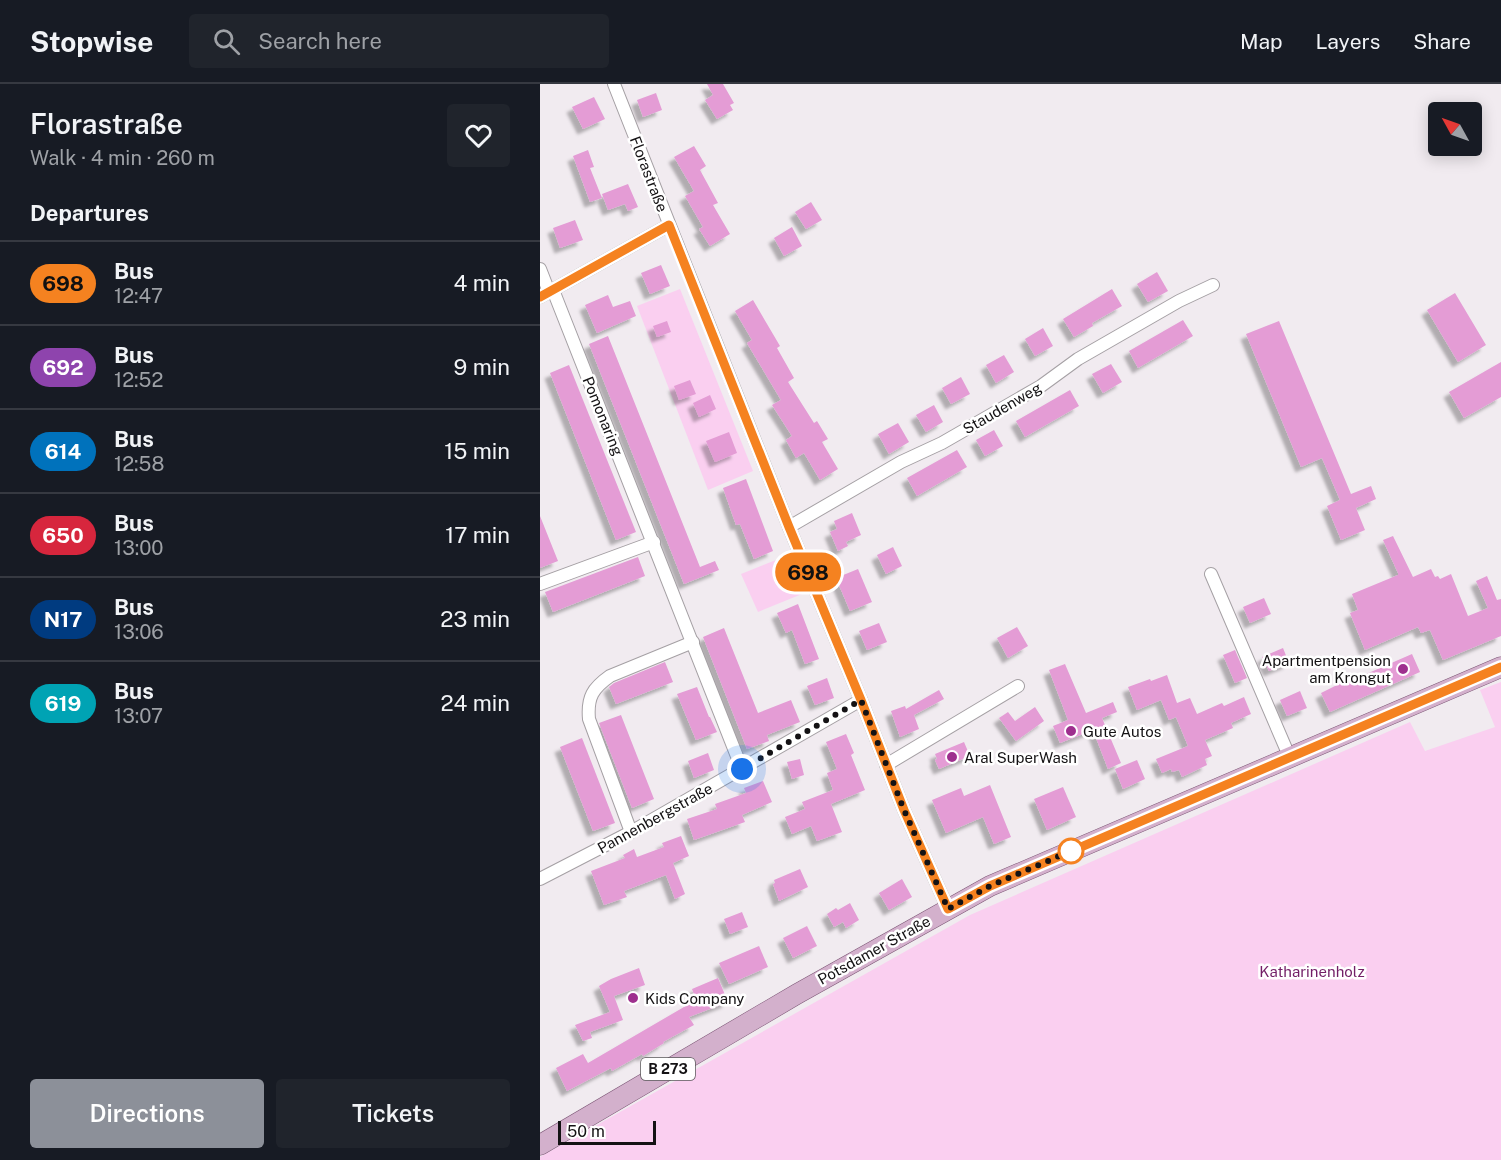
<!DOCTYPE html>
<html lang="en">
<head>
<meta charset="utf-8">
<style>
  body { margin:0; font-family:"Public Sans",sans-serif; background:#20242c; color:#f1f3f6; height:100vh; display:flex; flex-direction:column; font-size:22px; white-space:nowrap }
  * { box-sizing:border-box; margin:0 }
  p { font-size:20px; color:#9ea1a6 }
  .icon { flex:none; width:33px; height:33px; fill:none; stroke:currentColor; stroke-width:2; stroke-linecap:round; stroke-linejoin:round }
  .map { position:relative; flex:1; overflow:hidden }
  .details { display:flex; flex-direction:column; background:#171b24; width:540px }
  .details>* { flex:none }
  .badge { padding:0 12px; border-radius:20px; font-size:21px; line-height:39px }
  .needle { width:39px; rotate:310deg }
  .buttons { position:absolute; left:888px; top:18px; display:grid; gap:12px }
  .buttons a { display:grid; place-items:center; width:54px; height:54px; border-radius:6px; background:#171b24; box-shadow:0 3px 15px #0003; font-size:30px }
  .scale { position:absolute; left:18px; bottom:15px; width:98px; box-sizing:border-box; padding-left:6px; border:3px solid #141214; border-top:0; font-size:16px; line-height:21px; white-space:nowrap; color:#141214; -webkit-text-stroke:4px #fff; paint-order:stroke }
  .you { position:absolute; width:30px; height:30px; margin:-15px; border:4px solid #fff; border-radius:50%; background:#1a73e8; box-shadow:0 0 0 9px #1a73e833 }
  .map>.badge { position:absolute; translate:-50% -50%; box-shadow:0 0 0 3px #fff }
  h2 { padding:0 30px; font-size:22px; line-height:54px }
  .round { display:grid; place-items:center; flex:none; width:63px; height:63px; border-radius:6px; background:#20242c }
  .headline { display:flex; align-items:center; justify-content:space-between; height:102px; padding:0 30px }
  h1 { font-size:28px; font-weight:600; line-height:45px }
  .primary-button { display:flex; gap:12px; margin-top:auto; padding:12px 30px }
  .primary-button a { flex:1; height:69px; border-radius:6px; background:#8c9099; color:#fff; font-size:24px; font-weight:600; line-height:69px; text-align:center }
  .primary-button a+a { background:#20242c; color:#f1f3f6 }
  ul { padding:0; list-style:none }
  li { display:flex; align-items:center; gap:18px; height:84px; padding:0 30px; border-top:2px solid #363941 }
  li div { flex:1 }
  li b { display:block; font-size:22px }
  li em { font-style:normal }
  li .badge { min-width:66px; font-weight:700; text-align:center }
  header { display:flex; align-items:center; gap:36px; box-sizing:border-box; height:84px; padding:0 30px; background:#171b24; border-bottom:2px solid #363941 }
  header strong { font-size:28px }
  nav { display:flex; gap:33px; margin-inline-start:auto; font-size:21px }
  .search { width:420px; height:54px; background:#20242c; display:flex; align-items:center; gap:15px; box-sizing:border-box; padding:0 21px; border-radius:6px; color:#9ea1a6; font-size:22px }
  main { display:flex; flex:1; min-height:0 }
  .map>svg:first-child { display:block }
  .green { fill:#facff0 }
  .building { fill:#e49cd5; filter:url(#shadow) }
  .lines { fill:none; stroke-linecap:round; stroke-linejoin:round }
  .street-casing { stroke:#a5a0a4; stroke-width:14 }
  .primary-casing { stroke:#7d5776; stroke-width:21 }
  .street { stroke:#fff; stroke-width:12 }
  .primary { stroke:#d3b0cc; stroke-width:20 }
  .line-casing { stroke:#fff; stroke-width:14 }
  .line { stroke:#f58220; stroke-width:9 }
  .walk { stroke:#141214; stroke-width:6; stroke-dasharray:0 10.8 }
  .poi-dot { fill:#9e2f8e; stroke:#fff; stroke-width:2 }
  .stop-dot { fill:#fff; stroke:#f58220; stroke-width:3 }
  .labels { text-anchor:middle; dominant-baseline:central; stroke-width:5; stroke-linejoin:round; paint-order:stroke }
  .shield { fill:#fff; stroke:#5a595a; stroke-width:1.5 }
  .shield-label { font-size:14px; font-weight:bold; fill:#141214 }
  .street-label { font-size:15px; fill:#141214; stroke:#fff }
  .poi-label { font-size:15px; fill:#141214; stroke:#fff; text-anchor:start }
  .park-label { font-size:15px; fill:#731f67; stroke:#fff }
</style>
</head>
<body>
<header>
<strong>Stopwise</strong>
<div class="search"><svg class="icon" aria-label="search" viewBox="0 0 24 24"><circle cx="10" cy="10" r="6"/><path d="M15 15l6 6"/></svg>Search here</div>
<nav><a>Map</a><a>Layers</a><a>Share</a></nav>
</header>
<main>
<section class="details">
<div class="headline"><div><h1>Florastraße</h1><p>Walk · 4 min · 260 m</p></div><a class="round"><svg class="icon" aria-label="heart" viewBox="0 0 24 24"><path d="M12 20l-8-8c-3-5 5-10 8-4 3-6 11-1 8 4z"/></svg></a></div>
<h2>Departures</h2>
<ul>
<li><span class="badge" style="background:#f58220;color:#111">698</span><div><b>Bus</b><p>12:47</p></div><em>4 min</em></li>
<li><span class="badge" style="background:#8e44ad;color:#fff">692</span><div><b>Bus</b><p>12:52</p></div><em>9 min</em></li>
<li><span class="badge" style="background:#0072bc;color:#fff">614</span><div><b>Bus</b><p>12:58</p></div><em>15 min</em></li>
<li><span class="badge" style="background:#d7263d;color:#fff">650</span><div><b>Bus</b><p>13:00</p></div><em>17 min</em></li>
<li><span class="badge" style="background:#003b80;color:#fff">N17</span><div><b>Bus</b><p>13:06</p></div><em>23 min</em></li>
<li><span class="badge" style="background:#00a3b4;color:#fff">619</span><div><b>Bus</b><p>13:07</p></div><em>24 min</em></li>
</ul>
<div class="primary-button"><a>Directions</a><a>Tickets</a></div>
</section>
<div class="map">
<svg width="961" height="1076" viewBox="0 0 961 1076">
  <defs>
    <filter id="shadow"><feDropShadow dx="-5.5" dy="5.5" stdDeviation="1.5" flood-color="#0004"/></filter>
  </defs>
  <rect width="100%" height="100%" fill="#f1ebf0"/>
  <g class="green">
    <path d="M 140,205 L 213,387 L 168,406 L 97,222 Z"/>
    <path d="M 246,472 L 262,510 L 218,528 L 201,490 Z"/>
    <path d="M 961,598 L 961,1076 L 0,1076 L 0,1073 L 430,831 L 870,638 L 885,667 L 955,643 L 940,606 Z"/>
  </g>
  <g class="building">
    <path d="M 167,0 L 183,0 L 194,19 L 190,21 L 193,26 L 177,35 L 165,16 L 173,11 Z"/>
    <path d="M 116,9 L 122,26 L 103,33 L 97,16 Z"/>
    <path d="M 54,13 L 65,35 L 43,45 L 32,23 Z"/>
    <path d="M 154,62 L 166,82 L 160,86 L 178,119 L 173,121 L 190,150 L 170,162 L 159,145 L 163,143 L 145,112 L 154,107 L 134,73 Z"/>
    <path d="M 48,66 L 54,83 L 50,84 L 62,114 L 50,118 L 33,72 Z"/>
    <path d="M 88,100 L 98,123 L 88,127 L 85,120 L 68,126 L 62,110 Z"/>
    <path d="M 271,118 L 282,136 L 266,145 L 255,128 Z"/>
    <path d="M 35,136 L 43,156 L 20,164 L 13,144 Z"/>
    <path d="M 252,143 L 262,162 L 244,172 L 234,154 Z"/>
    <path d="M 121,181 L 130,202 L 110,210 L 101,189 Z"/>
    <path d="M 617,188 L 628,207 L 608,218 L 597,200 Z"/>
    <path d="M 572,205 L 582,222 L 552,239 L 553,242 L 534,253 L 523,235 Z"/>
    <path d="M 915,209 L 946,261 L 918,278 L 887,226 Z"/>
    <path d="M 68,211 L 73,223 L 90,217 L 96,232 L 57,249 L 45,221 Z"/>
    <path d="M 213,216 L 240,262 L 237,264 L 254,294 L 248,298 L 274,339 L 277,337 L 288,355 L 282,358 L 298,385 L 280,396 L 264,369 L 256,374 L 246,356 L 252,352 L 232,321 L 241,316 L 207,259 L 212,256 L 195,227 Z"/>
    <path d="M 643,236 L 653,252 L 598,284 L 589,267 Z"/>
    <path d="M 127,237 L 131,248 L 117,253 L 113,242 Z"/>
    <path d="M 739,237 L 811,410 L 831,402 L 836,415 L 816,424 L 825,446 L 801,456 L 787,422 L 800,416 L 782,374 L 761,383 L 706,250 Z"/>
    <path d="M 503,244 L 513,262 L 495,272 L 485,255 Z"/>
    <path d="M 68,252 L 160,483 L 175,477 L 179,486 L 144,500 L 49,260 Z"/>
    <path d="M 464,271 L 474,288 L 456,299 L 446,281 Z"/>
    <path d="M 961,278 L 961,313 L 924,334 L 909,308 Z"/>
    <path d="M 571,280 L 582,298 L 563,309 L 552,290 Z"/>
    <path d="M 29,281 L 96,448 L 76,456 L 10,289 Z"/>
    <path d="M 421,293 L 430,310 L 411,320 L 402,304 Z"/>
    <path d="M 150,296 L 156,310 L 139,316 L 134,302 Z"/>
    <path d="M 530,306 L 539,322 L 485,353 L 476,337 Z"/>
    <path d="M 170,311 L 176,325 L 159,333 L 153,319 Z"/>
    <path d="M 394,321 L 403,338 L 386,348 L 376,331 Z"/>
    <path d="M 358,339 L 369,358 L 349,370 L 338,350 Z"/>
    <path d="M 454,346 L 463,362 L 445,372 L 436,356 Z"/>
    <path d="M 189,348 L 197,369 L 175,378 L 166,357 Z"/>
    <path d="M 417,366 L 427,383 L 377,412 L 367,394 Z"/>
    <path d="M 206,395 L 233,467 L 214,475 L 200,440 L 196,441 L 183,404 Z"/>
    <path d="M 312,429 L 321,451 L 306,458 L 308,462 L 298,467 L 290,448 L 297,445 L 294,437 Z"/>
    <path d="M 0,432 L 18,477 L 0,484 Z"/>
    <path d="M 853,452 L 873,493 L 891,485 L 895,493 L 898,492 L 900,495 L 911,490 L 928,532 L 948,524 L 936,497 L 947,492 L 957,516 L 961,515 L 961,552 L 903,576 L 890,546 L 881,549 L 878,543 L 825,566 L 810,529 L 818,526 L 812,510 L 858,491 L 858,489 L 843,456 Z"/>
    <path d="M 353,463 L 362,482 L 346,490 L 337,471 Z"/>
    <path d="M 98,473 L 105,492 L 13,528 L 5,508 Z"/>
    <path d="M 318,485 L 332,518 L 310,527 L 296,494 Z"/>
    <path d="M 724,514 L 731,530 L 710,539 L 703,523 Z"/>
    <path d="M 258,520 L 279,575 L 265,580 L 252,546 L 246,549 L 237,529 Z"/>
    <path d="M 339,539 L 347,558 L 327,566 L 319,547 Z"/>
    <path d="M 477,543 L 488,562 L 468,574 L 457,554 Z"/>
    <path d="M 184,544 L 218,629 L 251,616 L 260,638 L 227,651 L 229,657 L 207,665 L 163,553 Z"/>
    <path d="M 743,564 L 749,579 L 729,587 L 722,573 Z"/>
    <path d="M 695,566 L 707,594 L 695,599 L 683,571 Z"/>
    <path d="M 872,570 L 880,588 L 790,628 L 781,609 L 801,599 L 801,601 Z"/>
    <path d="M 125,578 L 133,598 L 76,620 L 69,603 L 74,599 Z"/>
    <path d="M 525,580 L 546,629 L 573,618 L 577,628 L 562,634 L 581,679 L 568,685 L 553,646 L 520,659 L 513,642 L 528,636 L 509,586 Z"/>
    <path d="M 627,591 L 637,619 L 650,614 L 657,630 L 682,619 L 684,622 L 704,613 L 711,630 L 691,639 L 693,644 L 665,656 L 672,672 L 665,675 L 667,681 L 642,693 L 639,686 L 632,688 L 631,685 L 622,689 L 616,675 L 648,662 L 636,633 L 629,636 L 621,616 L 597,626 L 588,603 L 610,595 L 611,597 Z"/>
    <path d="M 287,594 L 294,614 L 275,621 L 267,602 Z"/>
    <path d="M 157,603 L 169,633 L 170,633 L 177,648 L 156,656 L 137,610 Z"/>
    <path d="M 399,606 L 404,615 L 374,631 L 379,645 L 360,653 L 351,627 L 365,622 L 366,625 Z"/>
    <path d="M 760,607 L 767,624 L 747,632 L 740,616 Z"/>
    <path d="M 495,623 L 504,637 L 476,657 L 459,634 L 468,628 L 475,637 Z"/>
    <path d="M 81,631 L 114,715 L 92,724 L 59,639 Z"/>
    <path d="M 306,650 L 314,669 L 311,671 L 325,706 L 291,720 L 302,748 L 277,757 L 271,742 L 252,750 L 245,733 L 265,725 L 262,718 L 293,706 L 287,689 L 297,685 L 286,658 Z"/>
    <path d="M 42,654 L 75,739 L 53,747 L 20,663 Z"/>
    <path d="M 424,658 L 430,672 L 399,685 L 395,676 L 397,675 L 395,670 Z"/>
    <path d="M 168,669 L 174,686 L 154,694 L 148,677 Z"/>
    <path d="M 260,675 L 264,691 L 252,695 L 247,678 Z"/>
    <path d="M 597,676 L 605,695 L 583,705 L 575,685 Z"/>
    <path d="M 223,697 L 232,718 L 202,731 L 205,738 L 154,756 L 147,735 L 177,725 L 175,720 L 206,709 L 204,704 Z"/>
    <path d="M 450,701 L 471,753 L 454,760 L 443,733 L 406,749 L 392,716 L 421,704 L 424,712 Z"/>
    <path d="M 523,703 L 536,733 L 507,746 L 494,715 Z"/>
    <path d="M 141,752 L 149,772 L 133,779 L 145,810 L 135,815 L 126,791 L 84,807 L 87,813 L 64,821 L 51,787 L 85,774 L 83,771 L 94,765 L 97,773 L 124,763 L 122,759 Z"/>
    <path d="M 260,785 L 268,803 L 239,817 L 233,800 L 235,799 L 234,796 Z"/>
    <path d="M 362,795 L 372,813 L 349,826 L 339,809 Z"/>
    <path d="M 310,819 L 319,836 L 306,844 L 303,838 L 294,843 L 287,830 L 296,824 L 298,826 Z"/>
    <path d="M 202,828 L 208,843 L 190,850 L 184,835 Z"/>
    <path d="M 267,842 L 277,862 L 253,874 L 243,854 Z"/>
    <path d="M 219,862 L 228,883 L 189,900 L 179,879 Z"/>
    <path d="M 99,884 L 105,901 L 74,912 L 83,936 L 50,948 L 52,954 L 43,957 L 35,941 L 70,928 L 59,902 L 71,895 Z"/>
    <path d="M 178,894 L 188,918 L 149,933 L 154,941 L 123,958 L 124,959 L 103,972 L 102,970 L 72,987 L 71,984 L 27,1007 L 16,984 L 43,970 L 48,979 L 156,916 L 152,905 Z"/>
  </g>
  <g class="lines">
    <g class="street-casing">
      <g id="street">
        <path d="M 74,0 L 249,443 L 321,616 L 364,726 L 408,825"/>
        <path d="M 0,185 L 9,208"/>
        <path d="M 13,206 L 202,685"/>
        <path d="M 0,213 L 129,141"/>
        <path d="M 249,443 L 361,378 L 402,359 L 501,302 L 538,275 L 639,217 L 673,201"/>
        <path d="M 671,490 L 750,674"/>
        <path d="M 0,500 L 114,458"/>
        <path d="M 346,681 L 478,602"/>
        <path d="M 91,748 L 49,635 C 47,613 53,604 70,592 L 153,558"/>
        <path d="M 0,795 L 91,748 L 321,616"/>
      </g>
    </g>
    <g class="primary-casing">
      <path id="primary" d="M 0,1061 L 257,910 L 450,802 L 961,583"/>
    </g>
    <use href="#street" class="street"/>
    <use href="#primary" class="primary"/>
  </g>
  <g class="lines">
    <g class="line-casing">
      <path id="line" d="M 0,213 L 129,141 L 249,443 L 321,616 L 364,726 L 408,825 L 450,802 L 961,583"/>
    </g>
    <use href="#line" class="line"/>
    <path class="walk" d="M 202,685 L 321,616 L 364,726 L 408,825 L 450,802 L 531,767"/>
  </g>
  <g class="poi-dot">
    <circle cx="863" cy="585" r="6"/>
    <circle cx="531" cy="647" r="6"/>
    <circle cx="412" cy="673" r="6"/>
    <circle cx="93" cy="914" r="6"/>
  </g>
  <circle class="stop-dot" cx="531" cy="767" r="12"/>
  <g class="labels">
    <rect class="shield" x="101" y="974" width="54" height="22" rx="4.5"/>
    <g class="shield-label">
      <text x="128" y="985">B 273</text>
    </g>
    <g class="street-label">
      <text transform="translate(109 90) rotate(69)">Florastraße</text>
      <text transform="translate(462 324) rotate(-30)">Staudenweg</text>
      <text transform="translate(63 332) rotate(68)">Pomonaring</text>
      <text transform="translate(115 734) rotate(-29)">Pannenbergstraße</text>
      <text transform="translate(334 866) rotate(-29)">Potsdamer Straße</text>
    </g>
    <g class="poi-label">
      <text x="851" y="576" text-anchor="end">Apartmentpension<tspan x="851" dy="17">am Krongut</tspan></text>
      <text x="543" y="647">Gute Autos</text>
      <text x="424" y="673">Aral SuperWash</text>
      <text x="105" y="914">Kids Company</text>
    </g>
    <g class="park-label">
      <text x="772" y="887">Katharinenholz</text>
    </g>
  </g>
</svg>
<div class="buttons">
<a><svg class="needle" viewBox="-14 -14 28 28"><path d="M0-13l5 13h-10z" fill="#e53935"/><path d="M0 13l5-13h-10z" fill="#9ea1a6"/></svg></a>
</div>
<div class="scale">50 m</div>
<div class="you" style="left:202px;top:685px"></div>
<b class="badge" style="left:268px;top:488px;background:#f58220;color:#111">698</b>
</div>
</main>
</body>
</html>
